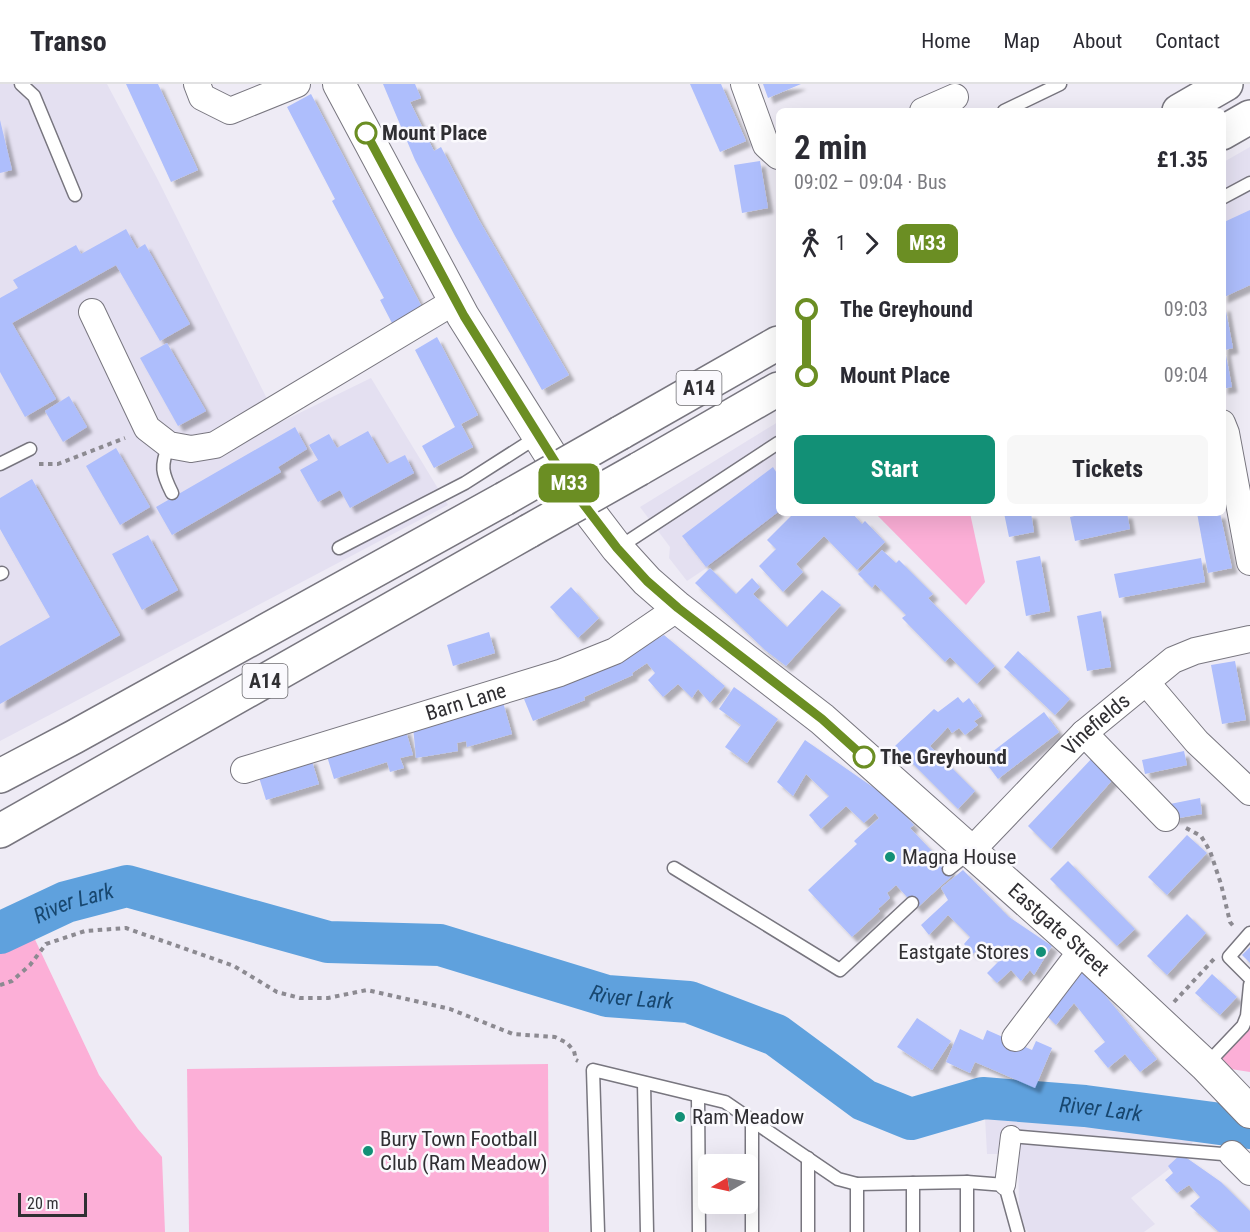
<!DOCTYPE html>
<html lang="en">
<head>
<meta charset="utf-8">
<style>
  body { margin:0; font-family:"Roboto Condensed",sans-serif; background:#f7f7f7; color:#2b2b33; height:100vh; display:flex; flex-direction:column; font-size:22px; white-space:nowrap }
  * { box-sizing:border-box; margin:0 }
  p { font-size:20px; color:#7c7c81 }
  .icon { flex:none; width:33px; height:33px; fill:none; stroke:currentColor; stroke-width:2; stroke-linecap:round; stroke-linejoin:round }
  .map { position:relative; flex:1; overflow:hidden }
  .panel { position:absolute; left:776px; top:24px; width:450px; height:408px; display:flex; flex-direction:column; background:#fff; border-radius:9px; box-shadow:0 6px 24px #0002 }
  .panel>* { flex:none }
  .badge { padding:0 12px; border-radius:9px; font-size:21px; line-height:39px }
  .needle { width:39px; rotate:261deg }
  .tools { position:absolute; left:698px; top:1070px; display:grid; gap:12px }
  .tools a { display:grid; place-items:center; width:60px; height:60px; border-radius:9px; background:#fff; box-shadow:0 6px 24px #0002; font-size:30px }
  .scale { position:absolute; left:18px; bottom:15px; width:69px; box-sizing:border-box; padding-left:6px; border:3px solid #302f33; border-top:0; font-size:16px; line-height:21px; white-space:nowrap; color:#302f33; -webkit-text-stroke:4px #faf9fd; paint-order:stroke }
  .map>.badge { position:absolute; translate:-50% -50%; box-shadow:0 0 0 3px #fff }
  .legs { display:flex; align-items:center; gap:9px; height:66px; padding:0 18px; font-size:20px }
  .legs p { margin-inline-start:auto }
  .head { display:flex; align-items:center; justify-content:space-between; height:102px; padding:0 18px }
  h1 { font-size:33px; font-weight:700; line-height:45px }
  .cta { display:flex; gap:12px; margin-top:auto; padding:12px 18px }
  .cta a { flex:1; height:69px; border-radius:9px; background:#129076; color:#fff; font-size:24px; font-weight:700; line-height:69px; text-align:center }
  .cta a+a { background:#f7f7f7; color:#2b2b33 }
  ul { padding:0 18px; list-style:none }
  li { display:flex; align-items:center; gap:21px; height:66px; font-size:22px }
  li i { display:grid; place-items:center; width:9px; height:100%; margin:0 8px; background:currentColor }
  li i::after { content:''; width:15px; height:15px; margin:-8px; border:4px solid; border-radius:50%; background:#fff }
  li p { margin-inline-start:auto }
  li:first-child i { background:linear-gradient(#0000 50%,currentColor 0) }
  li:last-child i { background:linear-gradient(currentColor 50%,#0000 0) }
  header { display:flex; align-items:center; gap:36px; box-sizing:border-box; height:84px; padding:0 30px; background:#fff; border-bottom:2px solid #e1e1e2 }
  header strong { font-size:28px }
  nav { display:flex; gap:33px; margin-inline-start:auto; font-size:21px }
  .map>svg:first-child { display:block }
  .built { fill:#e4e0f1 }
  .green { fill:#fcafd7 }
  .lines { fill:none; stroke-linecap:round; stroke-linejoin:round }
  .river { stroke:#5fa1dd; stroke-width:42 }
  .building { fill:#aebefc; filter:url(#shadow) }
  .service-casing { stroke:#78767f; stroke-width:15 }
  .pedestrian-casing { stroke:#78767f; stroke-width:22 }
  .minor-casing { stroke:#78767f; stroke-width:28 }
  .tertiary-casing { stroke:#78767f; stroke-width:34 }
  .trunk-casing { stroke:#78767f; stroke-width:36 }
  .path { stroke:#8c8a91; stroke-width:4; stroke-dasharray:4.5 4.5; stroke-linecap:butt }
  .service { stroke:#fff; stroke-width:12 }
  .pedestrian { stroke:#fff; stroke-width:20 }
  .minor { stroke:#fff; stroke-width:26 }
  .tertiary { stroke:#fff; stroke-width:32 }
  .trunk { stroke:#fff; stroke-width:33 }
  .trunk-bridge-casing { stroke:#78767f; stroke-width:36; stroke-linecap:butt }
  .trunk-bridge { stroke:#fff; stroke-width:33 }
  .line-1-casing { stroke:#fff; stroke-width:14 }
  .line-1 { stroke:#6b8e23; stroke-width:9 }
  .stop-1-dot { fill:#fff; stroke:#6b8e23; stroke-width:3 }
  .poi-dot { fill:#129076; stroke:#faf9fd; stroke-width:2 }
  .labels { text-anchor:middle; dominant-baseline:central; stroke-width:5; stroke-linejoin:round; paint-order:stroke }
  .shield { fill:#faf9fd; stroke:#6d6c70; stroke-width:1.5 }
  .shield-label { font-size:20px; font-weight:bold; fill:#302f33 }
  .stop-label { font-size:21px; font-weight:bold; fill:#302f33; stroke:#faf9fd; text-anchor:start }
  .street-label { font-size:21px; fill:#302f33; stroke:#faf9fd }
  .poi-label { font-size:21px; fill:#302f33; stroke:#faf9fd; text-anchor:start }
  .water-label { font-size:22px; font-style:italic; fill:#18476f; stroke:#faf9fd }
</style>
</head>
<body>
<header>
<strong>Transo</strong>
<nav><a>Home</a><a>Map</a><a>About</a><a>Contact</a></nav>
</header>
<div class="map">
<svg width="1250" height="1148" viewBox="0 0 1250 1148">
  <defs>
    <filter id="shadow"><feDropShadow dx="5.5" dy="5.5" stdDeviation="1.5" flood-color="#0004"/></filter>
  </defs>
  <rect width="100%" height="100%" fill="#eeebf5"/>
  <g class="built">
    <path d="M 0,0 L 107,0 L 157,94 L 279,339 L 371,294 L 448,421 L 0,657 Z"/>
    <path d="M 1250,63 L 1250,201 L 1223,214 L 1222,79 Z"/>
    <path d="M 778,338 L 779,429 L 729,469 L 687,497 L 669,474 L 670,463 L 640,423 Z"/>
    <path d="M 1002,1030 L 1195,1049 L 1189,1070 L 1131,1114 L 1155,1140 L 1144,1148 L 1028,1148 L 1024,1143 L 1019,1125 L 1018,1070 L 987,1070 L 985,1033 Z"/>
  </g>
  <g class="green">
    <path d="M 875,429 L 970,429 L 985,498 L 966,521 Z"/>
    <path d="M 21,826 L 99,991 L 138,1045 L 162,1073 L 165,1148 L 0,1148 L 0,835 Z"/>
    <path d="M 1250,925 L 1250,988 L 1224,984 L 1214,962 Z"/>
    <path d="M 548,980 L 549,1148 L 189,1148 L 187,985 Z"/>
  </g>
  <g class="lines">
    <path class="river" id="s1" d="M 0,849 L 66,818 L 127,802 L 328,858 L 440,861 L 607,912 L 689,918 L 776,951 L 864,1016 L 911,1035 L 983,1014 L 1085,1022 L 1250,1044"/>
  </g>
  <g class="building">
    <path d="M 126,0 L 158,0 L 198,86 L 171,98 Z"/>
    <path d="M 383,0 L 415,0 L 421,14 L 410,18 L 434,67 L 441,63 L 479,136 L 569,291 L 542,306 L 455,152 L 415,76 Z"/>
    <path d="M 690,0 L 721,0 L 746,57 L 720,68 Z"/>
    <path d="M 763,0 L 801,0 L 768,14 Z"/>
    <path d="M 311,10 L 423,225 L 393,241 L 380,216 L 384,214 L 332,117 L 335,115 L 287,23 Z"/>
    <path d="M 0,36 L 12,86 L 0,89 Z"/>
    <path d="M 760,77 L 768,124 L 742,129 L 734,81 Z"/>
    <path d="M 1250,126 L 1250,201 L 1222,214 L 1222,139 Z"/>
    <path d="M 126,145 L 137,165 L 145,160 L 190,240 L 160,257 L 116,181 L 12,239 L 56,315 L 25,333 L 0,288 L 0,214 L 18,204 L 13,196 L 76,161 L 81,170 Z"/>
    <path d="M 1222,222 L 1225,222 L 1233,264 L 1225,266 L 1232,303 L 1222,305 Z"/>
    <path d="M 437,253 L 478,331 L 461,340 L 473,363 L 434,384 L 422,362 L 455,343 L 415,266 Z"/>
    <path d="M 167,259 L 206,327 L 178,342 L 140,274 Z"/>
    <path d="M 69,312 L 87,343 L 63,358 L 45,327 Z"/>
    <path d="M 295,343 L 307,365 L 278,383 L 281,388 L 172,451 L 156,423 Z"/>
    <path d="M 368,347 L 387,380 L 405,371 L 414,389 L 350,424 L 340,406 L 318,418 L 300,386 L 318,376 L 309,361 L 329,350 L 337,364 Z"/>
    <path d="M 116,364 L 150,423 L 120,441 L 86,382 Z"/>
    <path d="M 773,383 L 778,391 L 778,428 L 706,483 L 682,452 Z"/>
    <path d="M 32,395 L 120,551 L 0,620 L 0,562 L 50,533 L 0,445 L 0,414 Z"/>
    <path d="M 794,429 L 852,429 L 862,440 L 865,437 L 885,458 L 857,486 L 824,452 L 796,480 L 803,488 L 783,508 L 759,482 L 776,465 L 767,456 Z"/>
    <path d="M 1004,429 L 1031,429 L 1034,448 L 1009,453 Z"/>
    <path d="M 1087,429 L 1127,429 L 1130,445 L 1075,457 L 1070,433 Z"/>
    <path d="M 1197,429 L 1220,429 L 1232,484 L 1208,489 Z"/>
    <path d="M 148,451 L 178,506 L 142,526 L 112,470 Z"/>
    <path d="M 882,466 L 896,479 L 899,476 L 933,510 L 928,514 L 995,582 L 977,600 L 950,573 L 945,578 L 902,534 L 906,531 L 875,500 L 872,504 L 858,490 Z"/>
    <path d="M 1040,472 L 1050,527 L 1026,532 L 1016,477 Z"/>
    <path d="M 1201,474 L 1205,498 L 1119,514 L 1114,490 Z"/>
    <path d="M 710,484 L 736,510 L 752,494 L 760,503 L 753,510 L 787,543 L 822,506 L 841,521 L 786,582 L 765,566 L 695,499 Z"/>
    <path d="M 571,503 L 599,534 L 578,554 L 550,523 Z"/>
    <path d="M 1101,527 L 1111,583 L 1087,587 L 1077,532 Z"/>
    <path d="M 489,548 L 495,569 L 453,582 L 447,561 Z"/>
    <path d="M 664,551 L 725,602 L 710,619 L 698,605 L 692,614 L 678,600 L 663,613 L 648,596 L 655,589 L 647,579 L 632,589 L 633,591 L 584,613 L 585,616 L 533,637 L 524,615 L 625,573 Z"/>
    <path d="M 1018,567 L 1070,615 L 1055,631 L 1004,583 Z"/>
    <path d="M 1235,577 L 1246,636 L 1222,640 L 1211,581 Z"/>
    <path d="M 734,603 L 778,635 L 747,679 L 725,663 L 741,641 L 719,625 Z"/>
    <path d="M 958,613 L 963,619 L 969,614 L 982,632 L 974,637 L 978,641 L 965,651 L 959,644 L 952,649 L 948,643 L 930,662 L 975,707 L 958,725 L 895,662 L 934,625 L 938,628 Z"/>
    <path d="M 503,618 L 512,650 L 467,663 L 466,657 L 457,659 L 458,667 L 416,674 L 413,643 Z"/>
    <path d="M 1044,628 L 1059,648 L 998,695 L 983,675 Z"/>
    <path d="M 405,644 L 413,671 L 400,674 L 404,684 L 390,688 L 387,678 L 334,695 L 326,669 Z"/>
    <path d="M 805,656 L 890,715 L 914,741 L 910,744 L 954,790 L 917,824 L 896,801 L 887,809 L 890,814 L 878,825 L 880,827 L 852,853 L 808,806 L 857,760 L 854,757 L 879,734 L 875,729 L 864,739 L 846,722 L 821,745 L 809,731 L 829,712 L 806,690 L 793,712 L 777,698 Z"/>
    <path d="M 1184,667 L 1187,681 L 1145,690 L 1142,676 Z"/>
    <path d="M 1095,671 L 1117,691 L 1051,765 L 1028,742 Z"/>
    <path d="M 311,674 L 319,700 L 266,716 L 258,690 Z"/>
    <path d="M 1200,714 L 1202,730 L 1173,735 L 1170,720 Z"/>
    <path d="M 1187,751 L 1207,769 L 1167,811 L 1148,793 Z"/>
    <path d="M 1068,777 L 1135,845 L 1117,862 L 1050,795 Z"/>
    <path d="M 963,786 L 1009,833 L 1052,862 L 1034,891 L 1030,886 L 1021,897 L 1011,886 L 997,899 L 987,889 L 998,878 L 981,862 L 973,870 L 964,860 L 970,853 L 948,831 L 929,851 L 921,841 L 948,816 L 941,804 Z"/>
    <path d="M 1187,830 L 1206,849 L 1167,891 L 1147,872 Z"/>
    <path d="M 1250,863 L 1250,879 L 1242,871 Z"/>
    <path d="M 1082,883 L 1157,975 L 1140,988 L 1125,970 L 1108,984 L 1094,967 L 1105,958 L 1074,919 L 1056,941 L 1045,930 Z"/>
    <path d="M 1212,890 L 1237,913 L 1220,931 L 1195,909 Z"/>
    <path d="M 917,934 L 951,957 L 932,986 L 897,963 Z"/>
    <path d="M 960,945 L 983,956 L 987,946 L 1032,966 L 1036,957 L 1052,964 L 1035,1004 L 975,978 L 970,989 L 946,978 Z"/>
    <path d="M 1181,1070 L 1221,1098 L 1250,1127 L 1250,1148 L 1219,1148 L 1190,1122 L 1200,1113 L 1189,1101 L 1177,1109 L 1165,1096 L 1173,1089 L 1168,1082 Z"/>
  </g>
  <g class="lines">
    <g class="service-casing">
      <g id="service">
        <path d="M 21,0 L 34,12 L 75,111"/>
        <path d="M 1004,27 L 1060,0"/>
        <path d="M 1222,114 L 1250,99"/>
        <path d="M 169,361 C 160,382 162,389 172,409"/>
        <path d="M 0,380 L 30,365"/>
        <path d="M 339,464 L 465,399 L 537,353"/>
        <path d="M 618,464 L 778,359"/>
        <path d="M 0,490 L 2,489"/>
        <path d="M 674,784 L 840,886 L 912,819"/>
        <path d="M 949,785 L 970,768"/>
        <path d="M 1250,849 L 1229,873 L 1250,894"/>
        <path d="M 1206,981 L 1243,942 L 1247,932 L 1250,901"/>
        <path d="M 644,999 L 647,1148"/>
        <path d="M 698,1012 L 699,1148"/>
        <path d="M 752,1036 L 752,1148"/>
        <path d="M 1011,1052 L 1234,1071"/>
        <path d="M 808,1074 L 808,1148"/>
        <path d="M 967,1098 L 967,1148"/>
        <path d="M 913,1099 L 913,1148"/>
        <path d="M 857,1100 L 857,1148"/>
        <path d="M 598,1148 L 593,986 L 725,1018 L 838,1095 L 857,1100 L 967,1098 L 1005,1101 L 1018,1148"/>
      </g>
    </g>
    <g class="pedestrian-casing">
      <path id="pedestrian" d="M 1005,1101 L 1011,1052"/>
    </g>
    <g class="minor-casing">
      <g id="minor">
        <path d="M 197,0 L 202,13 L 230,27 L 297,0"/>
        <path d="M 744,0 L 766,61 L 778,72"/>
        <path d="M 923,27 L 955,13"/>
        <path d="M 92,228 L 147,344 L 169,361 L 191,365 L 215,361 L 455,217"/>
        <path d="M 1222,339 L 1226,349 L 1250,478"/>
        <path d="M 1146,598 L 1197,658 L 1250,708"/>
        <path d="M 1084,649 L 1166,734"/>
        <path id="s2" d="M 244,686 L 560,589 L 615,567 L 678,524"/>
        <path id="s3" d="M 971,767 L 1084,649 L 1173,576 L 1195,567 L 1250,555"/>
        <path d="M 1015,954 L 1082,866"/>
        <path d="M 1232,1070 L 1250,1088"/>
      </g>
    </g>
    <g class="tertiary-casing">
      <g id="tertiary">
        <path id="s4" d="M 339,0 L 463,232 L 572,405 L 617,464 L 647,497 L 678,524 L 822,635 L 1082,866 L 1205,981 L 1250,1028"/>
      </g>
    </g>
    <g class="trunk-casing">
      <g id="trunk">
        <path d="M 1179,27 L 1226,0"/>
        <path d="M 1222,49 L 1250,33"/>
        <path d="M 620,349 L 778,259"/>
        <path d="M 639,385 L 778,305"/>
        <path d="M 0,692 L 74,653 L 504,415"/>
        <path d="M 0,747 L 529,447"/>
      </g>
    </g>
    <g class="path">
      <path d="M 39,380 L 58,380 L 125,354"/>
      <path d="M 1186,744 L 1201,752 L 1210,767 L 1221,800 L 1230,838 L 1235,844"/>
      <path d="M 0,901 L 12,897 L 30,881 L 46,860 L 85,847 L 126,844 L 234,882 L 277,908 L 300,914 L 328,914 L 367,906 L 450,925 L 513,950 L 555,953 L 567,959 L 574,967 L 576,976 L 578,977"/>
      <path d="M 1174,918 L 1214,875"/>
    </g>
    <use href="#service" class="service"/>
    <use href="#pedestrian" class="pedestrian"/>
    <use href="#minor" class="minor"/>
    <use href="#tertiary" class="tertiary"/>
    <use href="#trunk" class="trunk"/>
    <g class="trunk-bridge-casing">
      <g id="trunk-bridge">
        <path d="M 504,415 L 620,349"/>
        <path d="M 529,447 L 639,385"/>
      </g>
    </g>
    <use href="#trunk-bridge" class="trunk-bridge"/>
  </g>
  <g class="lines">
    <g class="line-1-casing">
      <path id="line-1" d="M 366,49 L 464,232 L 572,405 L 617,464 L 647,497 L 678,524 L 822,635 L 864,673"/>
    </g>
    <use href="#line-1" class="line-1"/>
  </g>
  <g class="stop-1-dot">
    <circle cx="366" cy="49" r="10"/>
    <circle cx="864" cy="673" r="10"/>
  </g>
  <g class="poi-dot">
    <circle cx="890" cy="773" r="6"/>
    <circle cx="1041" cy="868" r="6"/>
    <circle cx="680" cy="1033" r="6"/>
    <circle cx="368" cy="1067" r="6"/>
  </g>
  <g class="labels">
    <g class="shield">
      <rect x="676.5" y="287" width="45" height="34" rx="4.5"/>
      <rect x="242.5" y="580" width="45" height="34" rx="4.5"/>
    </g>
    <g class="shield-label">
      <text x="699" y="304">A14</text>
      <text x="265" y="597">A14</text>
    </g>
    <g class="stop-label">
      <text x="382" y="49">Mount Place</text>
      <text x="880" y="673">The Greyhound</text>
    </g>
    <g class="street-label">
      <text stroke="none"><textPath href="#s2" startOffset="232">Barn Lane</textPath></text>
      <text stroke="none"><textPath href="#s3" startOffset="178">Vinefields</textPath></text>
      <text stroke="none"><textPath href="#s4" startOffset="1126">Eastgate Street</textPath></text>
    </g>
    <g class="poi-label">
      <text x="902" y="773">Magna House</text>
      <text x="1029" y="868" text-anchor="end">Eastgate Stores</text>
      <text x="692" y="1033">Ram Meadow</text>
      <text x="380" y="1055">Bury Town Football<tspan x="380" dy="24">Club (Ram Meadow)</tspan></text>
    </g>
    <g class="water-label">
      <text stroke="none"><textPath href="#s1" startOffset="80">River Lark</textPath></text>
      <text stroke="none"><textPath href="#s1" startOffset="656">River Lark</textPath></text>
      <text stroke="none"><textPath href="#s1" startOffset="1160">River Lark</textPath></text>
    </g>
  </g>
</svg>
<div class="tools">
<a><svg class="needle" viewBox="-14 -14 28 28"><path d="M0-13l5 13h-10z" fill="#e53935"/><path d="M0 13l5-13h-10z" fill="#7c7c81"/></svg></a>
</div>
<div class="scale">20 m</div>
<b class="badge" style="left:569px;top:399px;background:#6b8e23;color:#fff">M33</b>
<section class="panel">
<div class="head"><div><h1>2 min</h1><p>09:02 – 09:04 · Bus</p></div><b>£1.35</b></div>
<div class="legs"><svg class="icon" aria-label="walk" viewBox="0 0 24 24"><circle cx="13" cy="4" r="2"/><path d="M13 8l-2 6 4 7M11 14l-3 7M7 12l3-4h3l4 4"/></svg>1<svg class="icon" aria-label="forward" viewBox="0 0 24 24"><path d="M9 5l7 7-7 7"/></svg><b class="badge" style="background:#6b8e23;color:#fff">M33</b></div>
<ul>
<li><i style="color:#6b8e23"></i><b>The Greyhound</b><p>09:03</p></li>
<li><i style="color:#6b8e23"></i><b>Mount Place</b><p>09:04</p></li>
</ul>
<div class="cta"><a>Start</a><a>Tickets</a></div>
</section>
</div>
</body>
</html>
